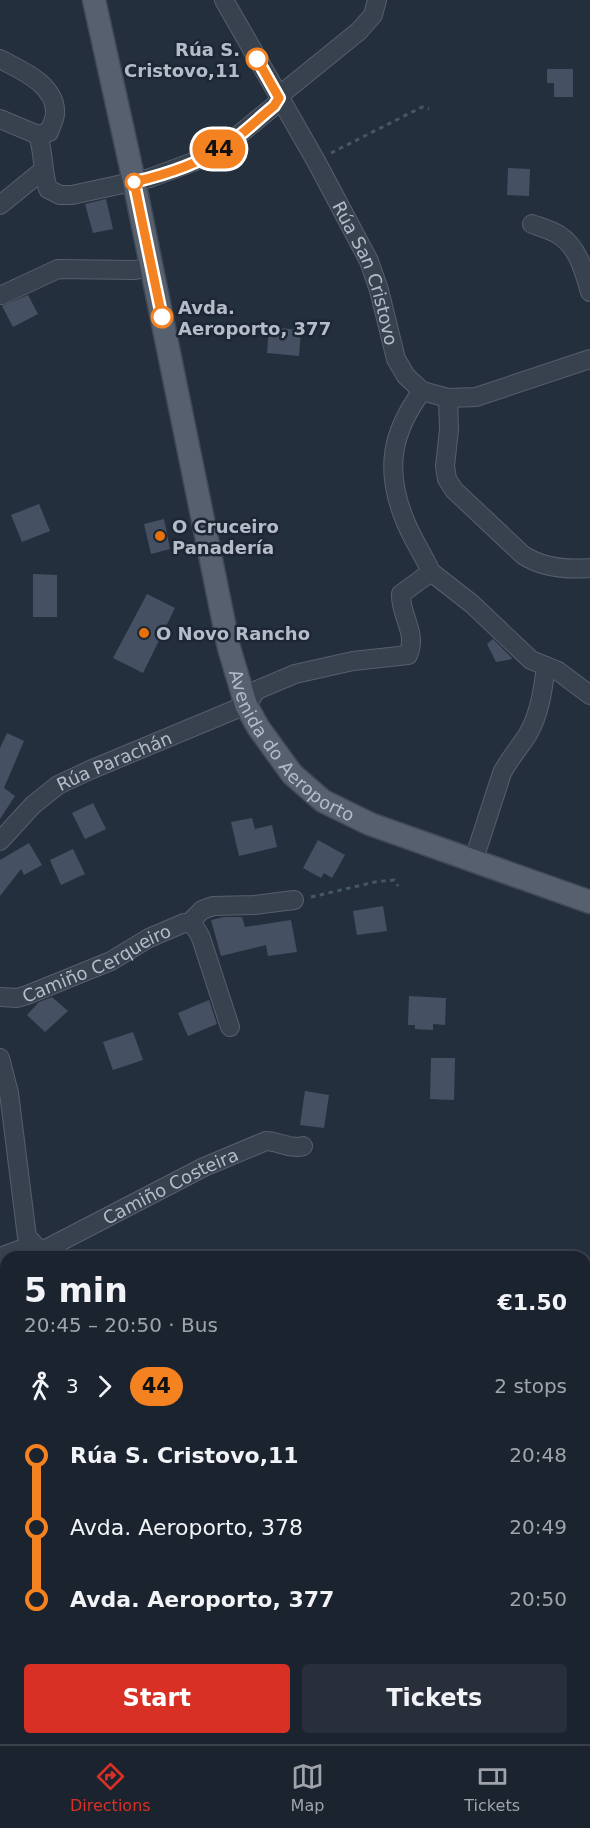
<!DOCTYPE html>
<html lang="en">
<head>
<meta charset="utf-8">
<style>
  body { margin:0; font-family:"DejaVu Sans",sans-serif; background:#282f3a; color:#f1f3f6; height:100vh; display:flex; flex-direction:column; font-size:22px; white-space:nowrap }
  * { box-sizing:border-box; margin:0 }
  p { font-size:20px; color:#a0a4aa }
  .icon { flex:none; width:33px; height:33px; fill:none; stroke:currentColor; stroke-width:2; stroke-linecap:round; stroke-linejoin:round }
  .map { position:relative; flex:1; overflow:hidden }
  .side { position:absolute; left:0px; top:1251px; width:591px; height:494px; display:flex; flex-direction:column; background:#1b232e; border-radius:18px 18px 0 0; box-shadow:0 2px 4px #0004,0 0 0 2px #39404a }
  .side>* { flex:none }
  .badge { padding:0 12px; border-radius:20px; font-size:21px; line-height:39px }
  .map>.badge { position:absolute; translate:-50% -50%; box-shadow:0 0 0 3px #fff }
  .legs { display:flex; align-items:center; gap:9px; height:66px; padding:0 24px; font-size:20px }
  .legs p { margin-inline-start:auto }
  .headline { display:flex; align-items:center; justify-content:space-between; height:102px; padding:0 24px }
  h1 { font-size:33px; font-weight:700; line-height:45px }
  .cta { display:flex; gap:12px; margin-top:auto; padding:12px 24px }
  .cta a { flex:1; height:69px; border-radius:6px; background:#d93025; color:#fff; font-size:24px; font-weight:700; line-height:69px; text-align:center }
  .cta a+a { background:#282f3a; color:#f1f3f6 }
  ul { padding:0 24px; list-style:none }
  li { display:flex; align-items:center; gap:21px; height:72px; font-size:22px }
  li i { display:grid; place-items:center; width:9px; height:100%; margin:0 8px; background:currentColor }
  li i::after { content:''; width:15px; height:15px; margin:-8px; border:4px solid; border-radius:50%; background:#1b232e }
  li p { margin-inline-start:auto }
  li:first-child i { background:linear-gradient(#0000 50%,currentColor 0) }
  li:last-child i { background:linear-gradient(currentColor 50%,#0000 0) }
  .tabs { display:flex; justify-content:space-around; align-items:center; height:84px; border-top:2px solid #39404a; background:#1b232e; font-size:16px; color:#a0a4aa }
  .tabs a { display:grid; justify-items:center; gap:3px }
  .tabs .active { color:#d93025 }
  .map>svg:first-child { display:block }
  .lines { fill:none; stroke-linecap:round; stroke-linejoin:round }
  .stream { stroke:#394c67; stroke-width:5 }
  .building { fill:#455162 }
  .minor-casing { stroke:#565f6c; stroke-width:20 }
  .major-casing { stroke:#414a57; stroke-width:25 }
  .path { stroke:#44595c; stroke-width:3; stroke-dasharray:4.5 4.5; stroke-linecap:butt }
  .minor { stroke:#38414e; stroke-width:18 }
  .major { stroke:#56606e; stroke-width:22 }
  .line-1-casing { stroke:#fff; stroke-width:14 }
  .line-1 { stroke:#f58220; stroke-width:9 }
  .stop-1-dot { fill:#fff; stroke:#f58220; stroke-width:3 }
  .food-dot { fill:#e8710a; stroke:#1d2633; stroke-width:2 }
  .labels { text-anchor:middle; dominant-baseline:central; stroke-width:5; stroke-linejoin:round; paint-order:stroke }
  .stop-label { font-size:18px; font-weight:bold; fill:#b4bcc9; stroke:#1d2633; text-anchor:end }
  .street-label { font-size:18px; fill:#b4bcc9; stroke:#1d2633 }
  .poi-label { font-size:18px; font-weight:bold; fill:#b4bcc9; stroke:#1d2633; text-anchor:start }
</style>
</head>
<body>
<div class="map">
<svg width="590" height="1744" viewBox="0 0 590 1744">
  <rect width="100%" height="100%" fill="#242f3e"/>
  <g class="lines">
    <g class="stream">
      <path d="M 585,1525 L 590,1522"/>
      <path d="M 0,1578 L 6,1574"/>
    </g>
  </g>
  <g class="building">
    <path d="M 547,69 L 573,69 L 573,97 L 554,97 L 554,83 L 547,83 Z"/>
    <path d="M 508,168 L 530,169 L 529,196 L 507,195 Z"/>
    <path d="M 106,199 L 113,229 L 93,233 L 85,204 Z"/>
    <path d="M 28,295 L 38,314 L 13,327 L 2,306 Z"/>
    <path d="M 269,327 L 301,330 L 299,356 L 267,353 Z"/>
    <path d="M 39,504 L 50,531 L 22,542 L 11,515 Z"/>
    <path d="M 164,519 L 170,549 L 151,554 L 144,524 Z"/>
    <path d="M 33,574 L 57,575 L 57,617 L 33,617 Z"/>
    <path d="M 147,594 L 175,608 L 143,673 L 113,658 Z"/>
    <path d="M 493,639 L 512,658 L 512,659 L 496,662 L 487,644 Z"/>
    <path d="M 7,733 L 24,741 L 4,788 L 15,796 L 0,819 L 0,748 Z"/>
    <path d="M 93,803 L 106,829 L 85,839 L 72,813 Z"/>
    <path d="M 252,818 L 255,829 L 272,825 L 277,847 L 239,856 L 231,822 Z"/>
    <path d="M 318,840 L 345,855 L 332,878 L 324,873 L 321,878 L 303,868 Z"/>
    <path d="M 29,843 L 42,865 L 24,875 L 21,869 L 0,896 L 0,860 Z"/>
    <path d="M 73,849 L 85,874 L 61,885 L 50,860 Z"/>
    <path d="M 383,906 L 387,931 L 357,935 L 353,911 Z"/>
    <path d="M 224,917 L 242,917 L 245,927 L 291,920 L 297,952 L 268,956 L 266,945 L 221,956 L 211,920 Z"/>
    <path d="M 409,996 L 446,998 L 445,1025 L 433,1024 L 433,1030 L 415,1029 L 415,1025 L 408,1025 Z"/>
    <path d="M 52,997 L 68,1011 L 45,1032 L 27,1015 L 39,1002 Z"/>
    <path d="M 209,1000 L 217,1024 L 188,1036 L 178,1013 Z"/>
    <path d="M 133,1032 L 143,1060 L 113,1070 L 103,1042 Z"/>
    <path d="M 431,1058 L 455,1058 L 454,1100 L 430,1099 Z"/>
    <path d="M 305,1091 L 329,1095 L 324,1128 L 300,1125 Z"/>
  </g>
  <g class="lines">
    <g class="minor-casing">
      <g id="minor">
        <path id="s1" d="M 224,0 L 316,161 L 369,261 L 379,290 L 396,359 L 406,376 L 422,391 L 448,398 L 476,397 L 590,359"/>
        <path d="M 0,59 C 21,70 57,85 55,114 C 55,119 51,126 49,132 L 38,135 L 0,119"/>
        <path d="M 38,135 C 44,153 42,170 48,189 L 60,195 L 72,195 L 150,178 L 193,162 L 224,147 L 274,106 L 285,91 L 359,31 L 373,15 L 377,0"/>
        <path d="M 0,205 L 42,171"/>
        <path d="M 532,224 C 540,227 551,230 559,235 C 578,247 584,271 590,292"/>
        <path d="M 2,295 L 58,269 L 135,270 L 151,267"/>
        <path d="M 448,398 L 449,430 L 445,466 L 447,479 L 454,490 L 523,555 C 543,568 566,570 590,568"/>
        <path d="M 431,572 L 472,604 L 531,660 L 558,671 L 590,695"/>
        <path id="s2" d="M 0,841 L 33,805 L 58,785 L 90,770 L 246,705 L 257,690 L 295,674 L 353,661 L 408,655 C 418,633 400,616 401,594 L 431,572 C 423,554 411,537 404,518 C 385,470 391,433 422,391"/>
        <path d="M 473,862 L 502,773 C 509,759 520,747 528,734 C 540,713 543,689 546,666"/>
        <path d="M 189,923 L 202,910 L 213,906 L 254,905 L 294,900"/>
        <path id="s3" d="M 0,997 L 17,998 L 27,995 L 111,961 L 149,938 L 184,923 C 194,923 197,930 201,938 L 230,1027"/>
        <path d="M 0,1058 L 9,1093 L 27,1237 L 46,1257"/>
        <path id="s4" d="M 42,1251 L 204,1167 L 266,1141 C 278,1141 292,1150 303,1146"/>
        <path d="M 0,1257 L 33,1245"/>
        <path d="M 585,1360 L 590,1352"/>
        <path d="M 585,1634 L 590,1634"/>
        <path d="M 523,1744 L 525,1738"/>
      </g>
    </g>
    <g class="major-casing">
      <g id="major">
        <path id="s5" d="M 94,0 L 134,181 L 229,648 L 246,705 L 258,727 L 292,774 L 323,801 L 370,824 L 590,902"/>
      </g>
    </g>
    <g class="path">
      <path d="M 331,153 L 422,107 L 429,109"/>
      <path d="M 311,897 L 375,882 L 394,880 L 398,886"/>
      <path d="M 40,1744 L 41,1738"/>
    </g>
    <use href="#minor" class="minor"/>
    <use href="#major" class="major"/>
  </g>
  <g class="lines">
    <g class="line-1-casing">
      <path id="line-1" d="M 162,317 L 134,182 C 164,175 198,164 224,147 C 242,135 258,119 274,106 L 279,98 L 257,59"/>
    </g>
    <use href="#line-1" class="line-1"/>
  </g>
  <g class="stop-1-dot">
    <circle cx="257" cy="59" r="10"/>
    <circle cx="134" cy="182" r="8"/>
    <circle cx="162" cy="317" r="10"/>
  </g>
  <g class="food-dot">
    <circle cx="160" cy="536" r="6"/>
    <circle cx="144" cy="633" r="6"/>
  </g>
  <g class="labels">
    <g class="stop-label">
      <text x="240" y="49">Rúa S.<tspan x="240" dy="21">Cristovo,11</tspan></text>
      <text x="178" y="307" text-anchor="start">Avda.<tspan x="178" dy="21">Aeroporto, 377</tspan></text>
    </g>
    <g class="street-label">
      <text stroke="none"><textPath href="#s1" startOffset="309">Rúa San Cristovo</textPath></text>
      <text stroke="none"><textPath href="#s5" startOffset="782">Avenida do Aeroporto</textPath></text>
      <text stroke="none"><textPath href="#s2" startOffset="142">Rúa Parachán</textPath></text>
      <text stroke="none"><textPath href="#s3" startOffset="104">Camiño Cerqueiro</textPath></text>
      <text stroke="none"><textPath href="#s4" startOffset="144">Camiño Costeira</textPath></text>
    </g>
    <g class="poi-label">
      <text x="172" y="526">O Cruceiro<tspan x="172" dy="21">Panadería</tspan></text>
      <text x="156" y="633">O Novo Rancho</text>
    </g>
  </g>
</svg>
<b class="badge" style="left:219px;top:149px;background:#f58220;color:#111">44</b>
<section class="side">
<div class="headline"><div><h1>5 min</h1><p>20:45 – 20:50 · Bus</p></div><b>€1.50</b></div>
<div class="legs"><svg class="icon" aria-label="walk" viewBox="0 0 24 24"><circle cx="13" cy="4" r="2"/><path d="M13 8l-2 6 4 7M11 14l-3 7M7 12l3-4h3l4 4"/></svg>3<svg class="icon" aria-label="forward" viewBox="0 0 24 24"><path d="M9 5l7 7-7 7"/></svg><b class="badge" style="background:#f58220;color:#111">44</b><p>2 stops</p></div>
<ul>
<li><i style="color:#f58220"></i><b>Rúa S. Cristovo,11</b><p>20:48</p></li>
<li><i style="color:#f58220"></i><span>Avda. Aeroporto, 378</span><p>20:49</p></li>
<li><i style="color:#f58220"></i><b>Avda. Aeroporto, 377</b><p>20:50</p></li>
</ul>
<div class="cta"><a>Start</a><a>Tickets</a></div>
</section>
</div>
<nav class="tabs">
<a class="active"><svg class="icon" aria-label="directions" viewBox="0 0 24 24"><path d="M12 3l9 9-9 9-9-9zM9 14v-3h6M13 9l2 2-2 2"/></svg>Directions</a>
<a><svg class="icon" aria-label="map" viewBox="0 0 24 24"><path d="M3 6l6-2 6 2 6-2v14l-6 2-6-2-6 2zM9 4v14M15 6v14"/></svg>Map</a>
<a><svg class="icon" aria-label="tickets" viewBox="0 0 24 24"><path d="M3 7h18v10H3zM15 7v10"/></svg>Tickets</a>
</nav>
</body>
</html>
